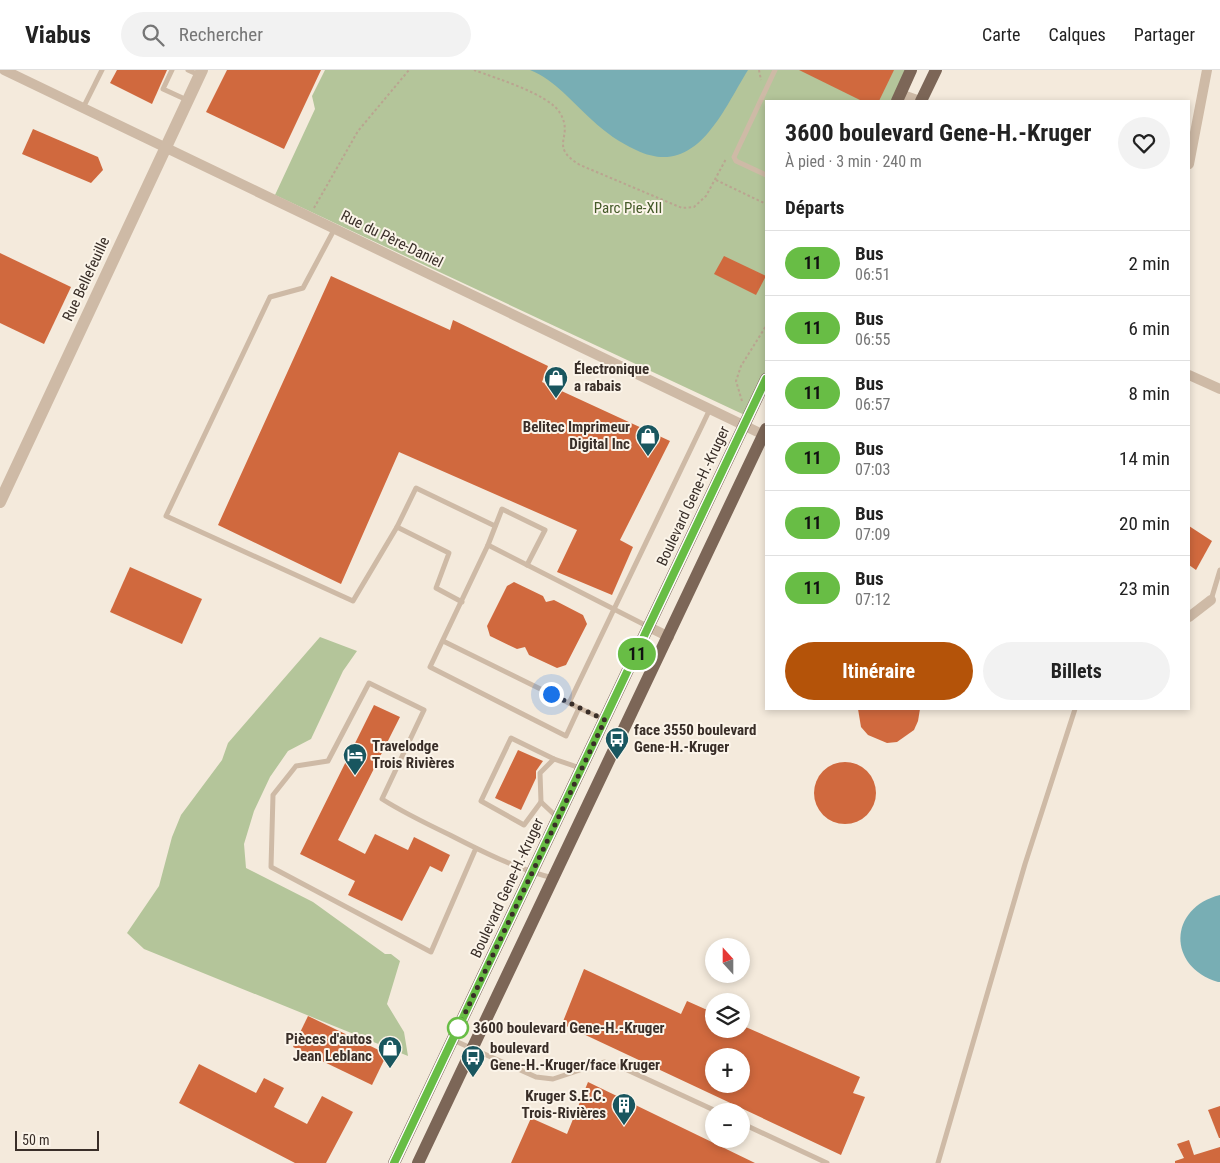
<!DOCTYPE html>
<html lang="fr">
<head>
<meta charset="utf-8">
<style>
  body { margin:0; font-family:"Roboto Condensed",sans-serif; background:#f2f2f2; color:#222; height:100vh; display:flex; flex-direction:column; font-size:19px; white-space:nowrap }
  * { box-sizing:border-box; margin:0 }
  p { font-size:16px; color:#767676 }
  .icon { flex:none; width:28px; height:28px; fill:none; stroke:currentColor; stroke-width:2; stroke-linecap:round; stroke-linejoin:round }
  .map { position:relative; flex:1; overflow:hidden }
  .drawer { position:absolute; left:765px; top:30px; width:425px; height:610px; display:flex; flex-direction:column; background:#fff; border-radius:0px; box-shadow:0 2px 8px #0003 }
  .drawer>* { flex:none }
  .badge { padding:0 10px; border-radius:16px; font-size:18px; line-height:32px }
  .needle { width:32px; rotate:339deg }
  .tools { position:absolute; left:705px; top:868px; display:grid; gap:10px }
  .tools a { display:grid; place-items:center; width:45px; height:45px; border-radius:50%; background:#fff; box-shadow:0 2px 8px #0003; font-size:25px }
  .scale { position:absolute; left:15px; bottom:12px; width:84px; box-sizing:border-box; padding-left:5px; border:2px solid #392e28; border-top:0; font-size:14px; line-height:18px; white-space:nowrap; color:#392e28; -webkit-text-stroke:4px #fbf4e9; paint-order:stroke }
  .you { position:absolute; width:25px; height:25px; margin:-12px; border:4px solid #fff; border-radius:50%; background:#1a73e8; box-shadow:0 0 0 8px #1a73e833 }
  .map>.badge { position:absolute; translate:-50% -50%; box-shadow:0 0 0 2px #fff }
  h2 { padding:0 20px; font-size:19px; line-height:45px }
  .round { display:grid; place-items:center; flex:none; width:52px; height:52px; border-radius:26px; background:#f2f2f2 }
  .summary { display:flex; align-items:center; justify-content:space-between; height:85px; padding:0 20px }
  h1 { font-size:24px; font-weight:700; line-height:38px }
  .cta { display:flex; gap:10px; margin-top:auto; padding:10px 20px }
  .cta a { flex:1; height:58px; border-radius:30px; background:#b45309; color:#fff; font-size:20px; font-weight:700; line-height:58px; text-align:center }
  .cta a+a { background:#f2f2f2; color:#222 }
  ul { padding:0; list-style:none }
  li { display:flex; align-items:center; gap:15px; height:65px; padding:0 20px; border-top:1px solid #e0e0e0 }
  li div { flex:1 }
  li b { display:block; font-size:19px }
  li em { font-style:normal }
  li .badge { min-width:55px; font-weight:700; text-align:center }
  header { display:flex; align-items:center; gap:30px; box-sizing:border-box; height:70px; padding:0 25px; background:#fff; border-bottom:1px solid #e0e0e0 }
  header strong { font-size:24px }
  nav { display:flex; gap:28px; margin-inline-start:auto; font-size:18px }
  .search { width:350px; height:45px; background:#f2f2f2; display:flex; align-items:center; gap:12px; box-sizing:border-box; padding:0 18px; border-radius:28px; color:#767676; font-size:19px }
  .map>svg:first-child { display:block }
  .green { fill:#b4c59a }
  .water { fill:#78aeb4 }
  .building { fill:#d0693e; fill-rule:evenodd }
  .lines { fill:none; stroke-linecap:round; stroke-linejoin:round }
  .path { stroke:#baa490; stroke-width:2; stroke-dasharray:2.5 2.5; stroke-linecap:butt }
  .service { stroke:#cebaa6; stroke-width:5 }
  .minor { stroke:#cebaa6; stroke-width:10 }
  .tertiary { stroke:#cebaa6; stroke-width:12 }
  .primary { stroke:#7c6657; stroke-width:12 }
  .line-casing { stroke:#fff; stroke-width:11 }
  .line { stroke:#68bd45; stroke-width:8 }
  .walk { stroke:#392e28; stroke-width:5; stroke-dasharray:0 9 }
  .stop-dot { fill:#fff; stroke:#68bd45; stroke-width:2.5 }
  .labels { text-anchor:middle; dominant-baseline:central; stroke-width:4; stroke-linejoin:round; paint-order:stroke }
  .park-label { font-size:15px; fill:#455a29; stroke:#fbf4e9 }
  .street-label { font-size:15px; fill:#392e28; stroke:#fbf4e9 }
  .poi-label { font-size:15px; font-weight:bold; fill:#392e28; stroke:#fbf4e9; text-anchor:start }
  .stop-label { font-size:15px; font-weight:bold; fill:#392e28; stroke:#fbf4e9; text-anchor:start }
</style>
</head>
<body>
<header>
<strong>Viabus</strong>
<div class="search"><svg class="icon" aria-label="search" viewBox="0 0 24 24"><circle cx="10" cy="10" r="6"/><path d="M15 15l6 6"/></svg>Rechercher</div>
<nav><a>Carte</a><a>Calques</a><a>Partager</a></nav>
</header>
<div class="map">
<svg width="1220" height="1093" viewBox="0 0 1220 1093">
  <rect width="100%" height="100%" fill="#f4eadc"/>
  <g class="green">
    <path d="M 325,0 L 909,0 L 896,31 L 766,31 L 766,317 L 751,348 L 275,125 L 315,39 L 312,26 Z"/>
    <path d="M 320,567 L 357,581 L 343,601 L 311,669 L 288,681 L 270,707 L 254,741 L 244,774 L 246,798 L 313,832 L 385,884 L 391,884 L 400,891 L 387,934 L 404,962 L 408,986 L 144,879 L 127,863 L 159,816 L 172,767 L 181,745 L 222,690 L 228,673 Z"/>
  </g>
  <g class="water">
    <path d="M 530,0 L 748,0 C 722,42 696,109 636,80 C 619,72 606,63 592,50 C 572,32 555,10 530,0 Z"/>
    <path d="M 1220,825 L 1220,912 L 1218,912 C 1167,897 1168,838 1220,825 Z"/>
  </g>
  <g class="building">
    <path d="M 117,0 L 167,0 L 152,34 L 110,13 Z"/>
    <path d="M 227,0 L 321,0 L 284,79 L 206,42 Z"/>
    <path d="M 799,0 L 894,0 L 879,31 L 862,31 Z"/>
    <path d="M 33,59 L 98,87 L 103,100 L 91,113 L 22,84 Z"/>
    <path d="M 0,183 L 71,217 L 44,274 L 0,253 Z"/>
    <path d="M 724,186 L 766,206 L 756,225 L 714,204 Z"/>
    <path d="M 331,206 L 450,260 L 453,250 L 548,296 L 542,312 L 670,371 L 620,470 L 633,477 L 612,525 L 557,502 L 577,460 L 399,382 L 341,514 L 218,455 Z"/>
    <path d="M 1189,456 L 1212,471 L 1196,500 L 1189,495 Z"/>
    <path d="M 130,497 L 202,529 L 182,574 L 110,542 Z"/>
    <path d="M 514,512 L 543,526 L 546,532 L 554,530 L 583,545 L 587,554 L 566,595 L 557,598 L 529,585 L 525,577 L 517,579 L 490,566 L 487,556 L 507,516 Z"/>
    <path d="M 374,635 L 400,647 L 338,770 L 365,784 L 375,764 L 408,780 L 414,767 L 450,785 L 442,802 L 430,796 L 402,851 L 348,825 L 355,811 L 300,784 Z"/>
    <path d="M 858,639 L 920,639 L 918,651 L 914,660 L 897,672 L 887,673 L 868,665 L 861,657 Z"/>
    <path d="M 518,680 L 543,691 L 536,701 L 536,708 L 521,740 L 495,728 Z"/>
    <circle cx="845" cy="723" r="31"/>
    <path d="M 584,899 L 681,944 L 687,931 L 714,943 L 714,959 L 741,959 L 741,955 L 860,1007 L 853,1023 L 865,1027 L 841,1085 L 562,954 ZM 714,986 L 741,986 L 741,1014 L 714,1014 Z"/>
    <path d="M 308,946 L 387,984 L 372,1015 L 293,977 Z"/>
    <path d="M 199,994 L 256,1023 L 264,1008 L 284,1018 L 274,1037 L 307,1054 L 322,1026 L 353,1042 L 326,1093 L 295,1093 L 179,1033 Z"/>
    <path d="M 588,1012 L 755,1093 L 511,1093 L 531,1048 L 567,1064 Z"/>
    <path d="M 1220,1036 L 1220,1068 L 1219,1068 L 1208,1040 Z"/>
    <path d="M 1189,1070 L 1194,1085 L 1220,1077 L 1220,1093 L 1175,1093 L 1175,1091 L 1184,1088 L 1177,1074 Z"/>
  </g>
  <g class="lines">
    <g class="path">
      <path d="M 474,0 C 495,8 549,24 560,43 C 575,68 547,75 580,95 L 682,138 L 694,137 L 706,126 L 726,89"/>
      <path d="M 759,0 L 761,10"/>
      <path d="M 716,110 L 766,134"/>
      <path d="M 314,138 L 358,61 L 409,0"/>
      <path d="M 742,331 L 736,311 L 741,296 L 766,256"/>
    </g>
    <g class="service">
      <path d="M 172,0 L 163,19 L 187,30"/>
      <path d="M 188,0 L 199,5"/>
      <path d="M 83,38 L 102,0"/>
      <path d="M 766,105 L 736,91 L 734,87 L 775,0"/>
      <path d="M 335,158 L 303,218 L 270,227 L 166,446 L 353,531 L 397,457 L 416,418 L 495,456"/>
      <path d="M 397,457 L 449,483 L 436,518 L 462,532"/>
      <path d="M 488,475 L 502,439 L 545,460 L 527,495"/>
      <path d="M 1211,530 L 1220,500"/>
      <path d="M 443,571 L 579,638"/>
      <path d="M 569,633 L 710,339"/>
      <path d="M 605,650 L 579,638 L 566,666 L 430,597 L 488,475 L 649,557"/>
      <path d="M 541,732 L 524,755 L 481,731 L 511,668 L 554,689"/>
      <path d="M 558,748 L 541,732 L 540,703 L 554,689 L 580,698"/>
      <path d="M 476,778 L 431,882 L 271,797 L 273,725 L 296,696 L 328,691 L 369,613 L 424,640 L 382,729 C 404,743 427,754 450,765 C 483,782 517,799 553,808"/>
      <path d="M 453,970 L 536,1007 L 553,1009 L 604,992 L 623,998 L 716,1041"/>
      <path d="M 741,1053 L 827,1093"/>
      <path d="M 938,1093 L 1025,794 L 1075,639"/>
    </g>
    <g class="minor">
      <path d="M 4,0 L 766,366"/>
      <path d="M 900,24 L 920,31"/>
      <path d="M 1189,94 L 1207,0"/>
      <path d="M 1189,305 L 1220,319"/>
      <path d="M 1189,547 L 1211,530"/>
      <path d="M 649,557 L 669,567"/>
    </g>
    <path class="tertiary" d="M 0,432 L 202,0"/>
    <g class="primary">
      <path d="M 897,31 L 911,0"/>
      <path d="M 921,31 L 936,0"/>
      <path d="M 394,1093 L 766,309"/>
      <path d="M 418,1093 L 766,359"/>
    </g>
  </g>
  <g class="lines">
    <g class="line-casing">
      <path id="line" d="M 394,1093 L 766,309"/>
    </g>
    <use href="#line" class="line"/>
    <path class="walk" d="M 458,958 L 605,650 L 551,624"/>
  </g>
  <defs>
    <g id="shop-pin" transform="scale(1.25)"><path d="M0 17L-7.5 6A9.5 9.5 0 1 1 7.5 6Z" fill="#19565f" stroke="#fbf4e9"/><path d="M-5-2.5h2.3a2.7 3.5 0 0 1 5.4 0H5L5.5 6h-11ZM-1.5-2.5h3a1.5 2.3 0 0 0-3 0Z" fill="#fff"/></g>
    <g id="bus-pin" transform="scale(1.25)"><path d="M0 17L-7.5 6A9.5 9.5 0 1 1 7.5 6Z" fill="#19565f" stroke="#fbf4e9"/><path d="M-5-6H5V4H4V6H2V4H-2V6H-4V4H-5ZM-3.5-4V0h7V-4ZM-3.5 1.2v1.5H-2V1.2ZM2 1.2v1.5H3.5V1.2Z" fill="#fff"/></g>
    <g id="hotel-pin" transform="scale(1.25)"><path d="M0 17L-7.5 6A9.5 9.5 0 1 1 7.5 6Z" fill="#19565f" stroke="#fbf4e9"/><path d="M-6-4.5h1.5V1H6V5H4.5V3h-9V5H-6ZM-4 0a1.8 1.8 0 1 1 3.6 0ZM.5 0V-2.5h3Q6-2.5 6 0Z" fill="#fff"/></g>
    <g id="building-pin" transform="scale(1.25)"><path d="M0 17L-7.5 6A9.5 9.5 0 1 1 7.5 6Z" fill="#19565f" stroke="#fbf4e9"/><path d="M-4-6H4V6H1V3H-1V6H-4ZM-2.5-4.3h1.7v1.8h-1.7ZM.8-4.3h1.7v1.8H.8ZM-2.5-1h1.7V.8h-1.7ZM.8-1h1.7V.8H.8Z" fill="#fff"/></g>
  </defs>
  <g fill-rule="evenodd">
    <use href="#shop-pin" x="556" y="308"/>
    <use href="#shop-pin" x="648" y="366"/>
    <use href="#bus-pin" x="617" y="669"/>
    <use href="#hotel-pin" x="355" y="685"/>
    <use href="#shop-pin" x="390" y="978"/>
    <use href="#bus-pin" x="473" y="987"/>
    <use href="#building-pin" x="624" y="1035"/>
  </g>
  <circle class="stop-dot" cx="458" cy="958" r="10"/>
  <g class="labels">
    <g class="park-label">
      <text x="628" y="138">Parc Pie-XII</text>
    </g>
    <g class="street-label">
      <text transform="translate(392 169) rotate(26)">Rue du Père-Daniel</text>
      <text transform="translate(86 209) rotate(-65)">Rue Bellefeuille</text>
      <text transform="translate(693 426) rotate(-65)">Boulevard Gene-H.-Kruger</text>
      <text transform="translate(507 818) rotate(-65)">Boulevard Gene-H.-Kruger</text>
    </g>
    <g class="poi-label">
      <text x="574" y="299">Électronique<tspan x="574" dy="17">a rabais</tspan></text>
      <text x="630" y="357" text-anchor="end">Belitec Imprimeur<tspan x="630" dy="17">Digital Inc</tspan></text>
      <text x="634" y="660">face 3550 boulevard<tspan x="634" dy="17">Gene-H.-Kruger</tspan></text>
      <text x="372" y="676">Travelodge<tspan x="372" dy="17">Trois Rivières</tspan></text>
      <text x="372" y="969" text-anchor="end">Pièces d'autos<tspan x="372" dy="17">Jean Leblanc</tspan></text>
      <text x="490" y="978">boulevard<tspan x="490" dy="17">Gene-H.-Kruger/face Kruger</tspan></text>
      <text x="606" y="1026" text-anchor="end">Kruger S.E.C.<tspan x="606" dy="17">Trois-Rivières</tspan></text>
    </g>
    <g class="stop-label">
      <text x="473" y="958">3600 boulevard Gene-H.-Kruger</text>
    </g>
  </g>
</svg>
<div class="tools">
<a><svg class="needle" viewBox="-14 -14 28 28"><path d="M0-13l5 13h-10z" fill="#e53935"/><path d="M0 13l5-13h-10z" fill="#767676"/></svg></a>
<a><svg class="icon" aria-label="layers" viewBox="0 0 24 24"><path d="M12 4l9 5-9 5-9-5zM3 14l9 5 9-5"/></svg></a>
<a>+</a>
<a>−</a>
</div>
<div class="scale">50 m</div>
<div class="you" style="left:551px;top:624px"></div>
<b class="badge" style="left:637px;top:584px;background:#68bd45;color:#111">11</b>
<section class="drawer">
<div class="summary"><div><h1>3600 boulevard Gene-H.-Kruger</h1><p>À pied · 3 min · 240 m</p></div><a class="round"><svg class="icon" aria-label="heart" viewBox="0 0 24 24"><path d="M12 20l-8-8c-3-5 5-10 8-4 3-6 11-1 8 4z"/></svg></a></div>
<h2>Départs</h2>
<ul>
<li><span class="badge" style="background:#68bd45;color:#111">11</span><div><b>Bus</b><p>06:51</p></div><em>2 min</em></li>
<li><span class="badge" style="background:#68bd45;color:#111">11</span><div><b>Bus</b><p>06:55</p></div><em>6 min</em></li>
<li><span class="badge" style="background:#68bd45;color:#111">11</span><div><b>Bus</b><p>06:57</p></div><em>8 min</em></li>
<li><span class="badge" style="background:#68bd45;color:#111">11</span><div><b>Bus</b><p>07:03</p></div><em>14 min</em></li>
<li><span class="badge" style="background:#68bd45;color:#111">11</span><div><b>Bus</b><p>07:09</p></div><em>20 min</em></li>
<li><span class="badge" style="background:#68bd45;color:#111">11</span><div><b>Bus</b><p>07:12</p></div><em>23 min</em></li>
</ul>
<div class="cta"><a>Itinéraire</a><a>Billets</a></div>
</section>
</div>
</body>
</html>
